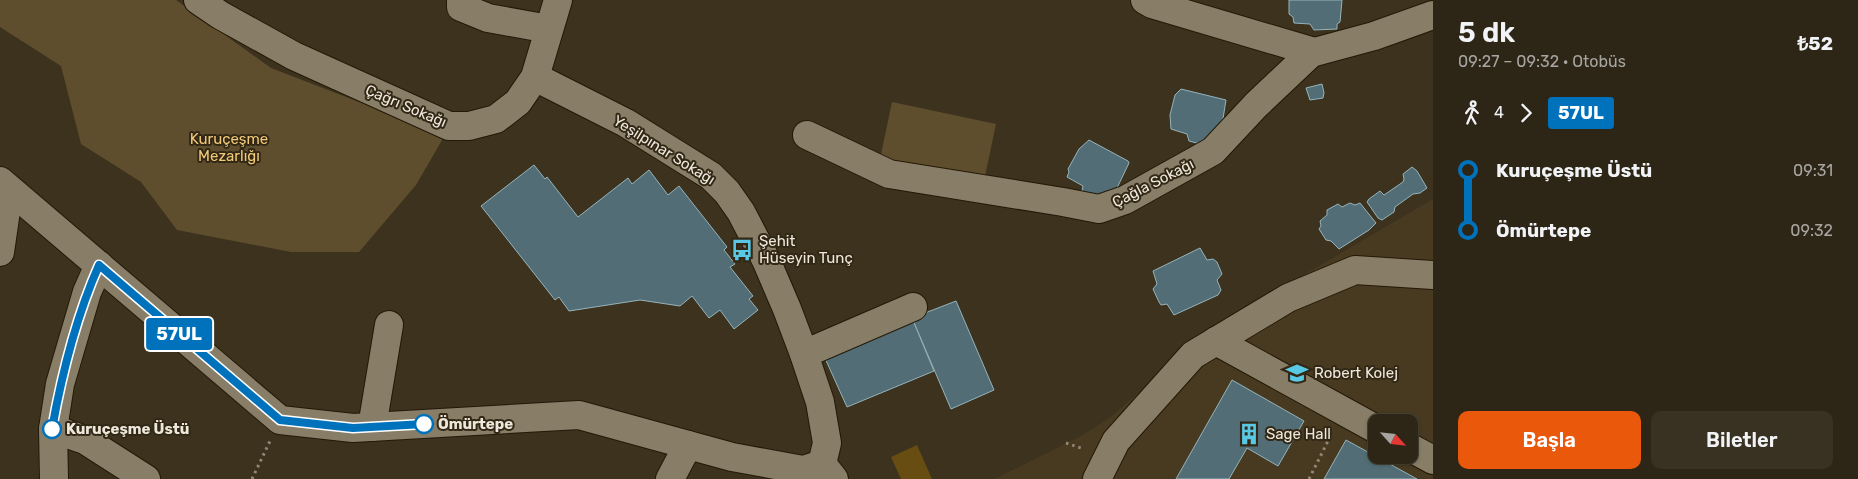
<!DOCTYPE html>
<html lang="tr">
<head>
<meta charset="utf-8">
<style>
  body { margin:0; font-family:Rubik,sans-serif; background:#393223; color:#f1f3f6; height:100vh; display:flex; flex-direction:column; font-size:19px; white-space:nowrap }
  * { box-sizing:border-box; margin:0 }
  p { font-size:16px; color:#a7a5a1 }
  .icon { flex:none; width:28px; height:28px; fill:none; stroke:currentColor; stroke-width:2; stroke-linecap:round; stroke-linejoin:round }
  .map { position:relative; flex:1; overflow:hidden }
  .panel { display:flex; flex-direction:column; background:#2d2616; width:425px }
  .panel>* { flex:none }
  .badge { padding:0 10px; border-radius:4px; font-size:18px; line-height:32px }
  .needle { width:32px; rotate:117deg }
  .tools { position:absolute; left:1368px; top:414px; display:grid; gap:10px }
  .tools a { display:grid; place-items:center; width:50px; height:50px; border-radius:10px; background:#2d2616; box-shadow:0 1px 4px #0004,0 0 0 1px #484335; font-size:25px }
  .map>.badge { position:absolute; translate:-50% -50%; box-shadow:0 0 0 2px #fff }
  .legs { display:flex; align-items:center; gap:8px; height:55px; padding:0 25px; font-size:16px }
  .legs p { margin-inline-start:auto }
  .head { display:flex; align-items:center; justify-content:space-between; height:85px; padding:0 25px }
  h1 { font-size:28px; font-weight:600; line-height:38px }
  .primary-button { display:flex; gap:10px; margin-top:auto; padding:10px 25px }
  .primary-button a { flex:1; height:58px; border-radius:10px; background:#ea580c; color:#fff; font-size:20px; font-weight:600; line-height:58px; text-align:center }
  .primary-button a+a { background:#393223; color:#f1f3f6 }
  ul { padding:0 25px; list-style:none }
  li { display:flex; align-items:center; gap:18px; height:60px; font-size:19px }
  li i { display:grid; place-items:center; width:8px; height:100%; margin:0 6px; background:currentColor }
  li i::after { content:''; width:12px; height:12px; margin:-6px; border:4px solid; border-radius:50%; background:#2d2616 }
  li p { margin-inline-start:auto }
  li:first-child i { background:linear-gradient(#0000 50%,currentColor 0) }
  li:last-child i { background:linear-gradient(currentColor 50%,#0000 0) }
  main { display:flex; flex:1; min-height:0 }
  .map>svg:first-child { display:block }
  .built { fill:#483a20; fill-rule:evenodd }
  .green { fill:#5e4e2d }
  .water { fill:#674d12 }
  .building { fill:#526d75; stroke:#96b4bc }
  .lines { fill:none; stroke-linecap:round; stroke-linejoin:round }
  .minor-casing { stroke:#231907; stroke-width:30 }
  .path { stroke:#908878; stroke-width:3; stroke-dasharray:2.5 4; stroke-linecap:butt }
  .minor { stroke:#887d67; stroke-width:28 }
  .line-1-casing { stroke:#fff; stroke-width:11 }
  .line-1 { stroke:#0072bc; stroke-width:8 }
  .stop-1-dot { fill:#fff; stroke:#0072bc; stroke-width:2.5 }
  .labels { text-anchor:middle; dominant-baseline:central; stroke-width:4; stroke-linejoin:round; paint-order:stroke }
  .street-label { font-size:15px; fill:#eee8dc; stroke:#322815 }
  .park-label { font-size:15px; fill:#f2c978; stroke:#322815 }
  .poi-label { font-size:15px; fill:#eee8dc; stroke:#322815; text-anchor:start }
  .stop-label { font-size:15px; font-weight:bold; fill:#eee8dc; stroke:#322815; text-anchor:start }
</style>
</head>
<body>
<main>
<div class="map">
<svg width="1433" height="479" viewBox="0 0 1433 479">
  <rect width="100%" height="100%" fill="#3c321e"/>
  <path class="built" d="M 1433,199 L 1433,479 L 994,479 L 1081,436 L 1112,416 L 1210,330 ZM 1376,422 L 1409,422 L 1409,455 L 1376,455 Z"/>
  <g class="green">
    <path d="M 0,0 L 176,0 L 271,68 L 445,135 L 416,185 L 359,252 L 291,252 L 177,230 L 141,182 L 81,144 L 61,66 L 0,27 Z"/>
    <path d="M 892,102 L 996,124 L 984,181 L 880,159 Z"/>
  </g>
  <path class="water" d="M 917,445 L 932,479 L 901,479 L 891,457 Z"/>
  <g class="building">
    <path d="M 1289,0 L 1342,0 L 1340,22 L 1337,24 L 1337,29 L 1314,30 L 1310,24 L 1294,23 L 1293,17 L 1289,14 Z"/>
    <path d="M 1322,84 L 1324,93 L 1323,98 L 1310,100 L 1306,88 Z"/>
    <path d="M 1181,89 L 1226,100 L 1222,125 L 1208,146 L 1189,141 L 1187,134 L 1171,129 L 1170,115 L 1175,95 Z"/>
    <path d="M 1089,140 L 1128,161 L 1129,163 L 1117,188 L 1114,189 L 1110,198 L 1083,193 L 1082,191 L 1083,186 L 1067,177 L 1069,172 L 1068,169 L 1079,149 Z"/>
    <path d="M 534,165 L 545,179 L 547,177 L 578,217 L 628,178 L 632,184 L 649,170 L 668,195 L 679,186 L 727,247 L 724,250 L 735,264 L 730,267 L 753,296 L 749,299 L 758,310 L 734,329 L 720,310 L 709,318 L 692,296 L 680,306 L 640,300 L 569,311 L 559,297 L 555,300 L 481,206 Z"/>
    <path d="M 1412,167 L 1417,171 L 1427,188 L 1420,193 L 1413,194 L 1395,207 L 1394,212 L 1382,220 L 1378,218 L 1367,202 L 1369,199 L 1380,191 L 1384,195 L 1403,182 L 1404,179 L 1403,174 Z"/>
    <path d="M 1350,203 L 1355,205 L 1360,203 L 1376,223 L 1369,230 L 1339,249 L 1331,241 L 1326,240 L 1319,229 L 1321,226 L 1320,221 L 1327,215 L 1327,210 L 1338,204 L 1342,207 Z"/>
    <path d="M 1200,248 L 1207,260 L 1213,259 L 1217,262 L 1222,274 L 1217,280 L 1221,290 L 1218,295 L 1174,315 L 1167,304 L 1161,305 L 1159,302 L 1153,289 L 1157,284 L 1153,271 Z"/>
    <path d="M 956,301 L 994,390 L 951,409 L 912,318 Z"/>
    <path d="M 912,318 L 934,371 L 847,407 L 824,356 Z"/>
    <path d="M 1232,380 L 1304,421 L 1278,466 L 1247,448 L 1229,479 L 1176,479 Z"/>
    <path d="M 1346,440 L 1417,479 L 1324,479 Z"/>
  </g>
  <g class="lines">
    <g class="minor-casing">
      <g id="minor">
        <path d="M 198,0 L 220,15 L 294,56 L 449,126 L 469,126 L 496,119 L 518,102 L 535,77 L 558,0"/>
        <path d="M 461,0 L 461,7 L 488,18 L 549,29"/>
        <path d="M 1145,0 L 1152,4 L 1314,52"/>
        <path d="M 535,77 L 626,123 L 711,176 L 727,192 L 741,212 L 766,260 L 787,309 L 804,354 L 820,402 L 827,443 L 822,464 L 834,479"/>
        <path d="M 807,135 L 889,174 L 1063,202 L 1099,209 L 1125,200 L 1213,151 L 1256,105 L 1311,53 L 1374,36 L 1433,15"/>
        <path d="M 0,181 L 280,420 L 353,428 L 579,415 L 732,457 L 803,470 L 822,464"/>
        <path d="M 0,252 L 9,190"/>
        <path d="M 1216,341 L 1376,429"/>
        <path d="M 804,354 L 913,307"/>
        <path d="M 372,427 L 389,325"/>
        <path d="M 53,429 L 85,440 L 146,479"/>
        <path d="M 1409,447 L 1433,460"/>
        <path d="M 54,479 L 53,429 L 60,384 L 87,292 L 99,265"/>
        <path d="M 670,479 L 688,445"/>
        <path d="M 1097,479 L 1116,441 L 1193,355 L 1288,298 L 1355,270 L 1433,275"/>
      </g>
    </g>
    <g class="path">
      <path d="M 1066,443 L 1084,449"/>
      <path d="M 252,479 L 270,441"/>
      <path d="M 1309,479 L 1332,433"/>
    </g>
    <use href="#minor" class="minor"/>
  </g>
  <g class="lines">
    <g class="line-1-casing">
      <path id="line-1" d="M 52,429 C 62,373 76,317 99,265 L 280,420 L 353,428 L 424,424"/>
    </g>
    <use href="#line-1" class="line-1"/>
  </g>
  <defs>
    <g id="bus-bare" transform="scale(1.725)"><path d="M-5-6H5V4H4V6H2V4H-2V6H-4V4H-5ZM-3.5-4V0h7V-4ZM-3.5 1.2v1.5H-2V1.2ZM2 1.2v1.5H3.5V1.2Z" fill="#59c8e5" stroke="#322815" stroke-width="2.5" paint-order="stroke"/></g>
    <g id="school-bare" transform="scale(1.725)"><path d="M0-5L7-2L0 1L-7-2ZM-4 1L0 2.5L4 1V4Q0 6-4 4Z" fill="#59c8e5" stroke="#322815" stroke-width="2.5" paint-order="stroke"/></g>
    <g id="building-bare" transform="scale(1.725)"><path d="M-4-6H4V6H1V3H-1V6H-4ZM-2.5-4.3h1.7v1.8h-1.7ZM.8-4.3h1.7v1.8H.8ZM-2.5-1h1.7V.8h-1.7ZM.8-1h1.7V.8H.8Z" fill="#59c8e5" stroke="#322815" stroke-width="2.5" paint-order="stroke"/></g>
  </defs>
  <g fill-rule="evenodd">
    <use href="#bus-bare" x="742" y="250"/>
    <use href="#school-bare" x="1297" y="373"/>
    <use href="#building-bare" x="1249" y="434"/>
  </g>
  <g class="stop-1-dot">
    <circle cx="424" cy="424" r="9"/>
    <circle cx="52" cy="429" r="9"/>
  </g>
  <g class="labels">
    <g class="street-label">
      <text transform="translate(406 106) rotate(23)">Çağrı Sokağı</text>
      <text transform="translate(664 150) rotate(32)">Yeşilpınar Sokağı</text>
      <text transform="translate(1153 183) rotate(-27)">Çağla Sokağı</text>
    </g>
    <g class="park-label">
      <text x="229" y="139">Kuruçeşme<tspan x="229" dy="17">Mezarlığı</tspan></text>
    </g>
    <g class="poi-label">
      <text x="759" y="241">Şehit<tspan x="759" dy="17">Hüseyin Tunç</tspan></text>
      <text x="1314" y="373">Robert Kolej</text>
      <text x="1266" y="434">Sage Hall</text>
    </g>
    <g class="stop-label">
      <text x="438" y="424">Ömürtepe</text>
      <text x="66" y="429">Kuruçeşme Üstü</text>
    </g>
  </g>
</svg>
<div class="tools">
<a><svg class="needle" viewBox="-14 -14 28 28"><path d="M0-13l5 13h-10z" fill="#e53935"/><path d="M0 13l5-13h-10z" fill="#a7a5a1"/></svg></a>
</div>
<b class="badge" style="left:179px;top:334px;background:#0072bc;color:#fff">57UL</b>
</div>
<section class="panel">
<div class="head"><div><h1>5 dk</h1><p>09:27 – 09:32 · Otobüs</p></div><b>₺52</b></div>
<div class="legs"><svg class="icon" aria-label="walk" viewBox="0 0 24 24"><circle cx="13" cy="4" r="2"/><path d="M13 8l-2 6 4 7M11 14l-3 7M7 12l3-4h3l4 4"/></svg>4<svg class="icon" aria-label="forward" viewBox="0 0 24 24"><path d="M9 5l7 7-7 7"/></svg><b class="badge" style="background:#0072bc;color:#fff">57UL</b></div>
<ul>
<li><i style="color:#0072bc"></i><b>Kuruçeşme Üstü</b><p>09:31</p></li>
<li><i style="color:#0072bc"></i><b>Ömürtepe</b><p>09:32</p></li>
</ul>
<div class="primary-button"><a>Başla</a><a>Biletler</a></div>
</section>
</main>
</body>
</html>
